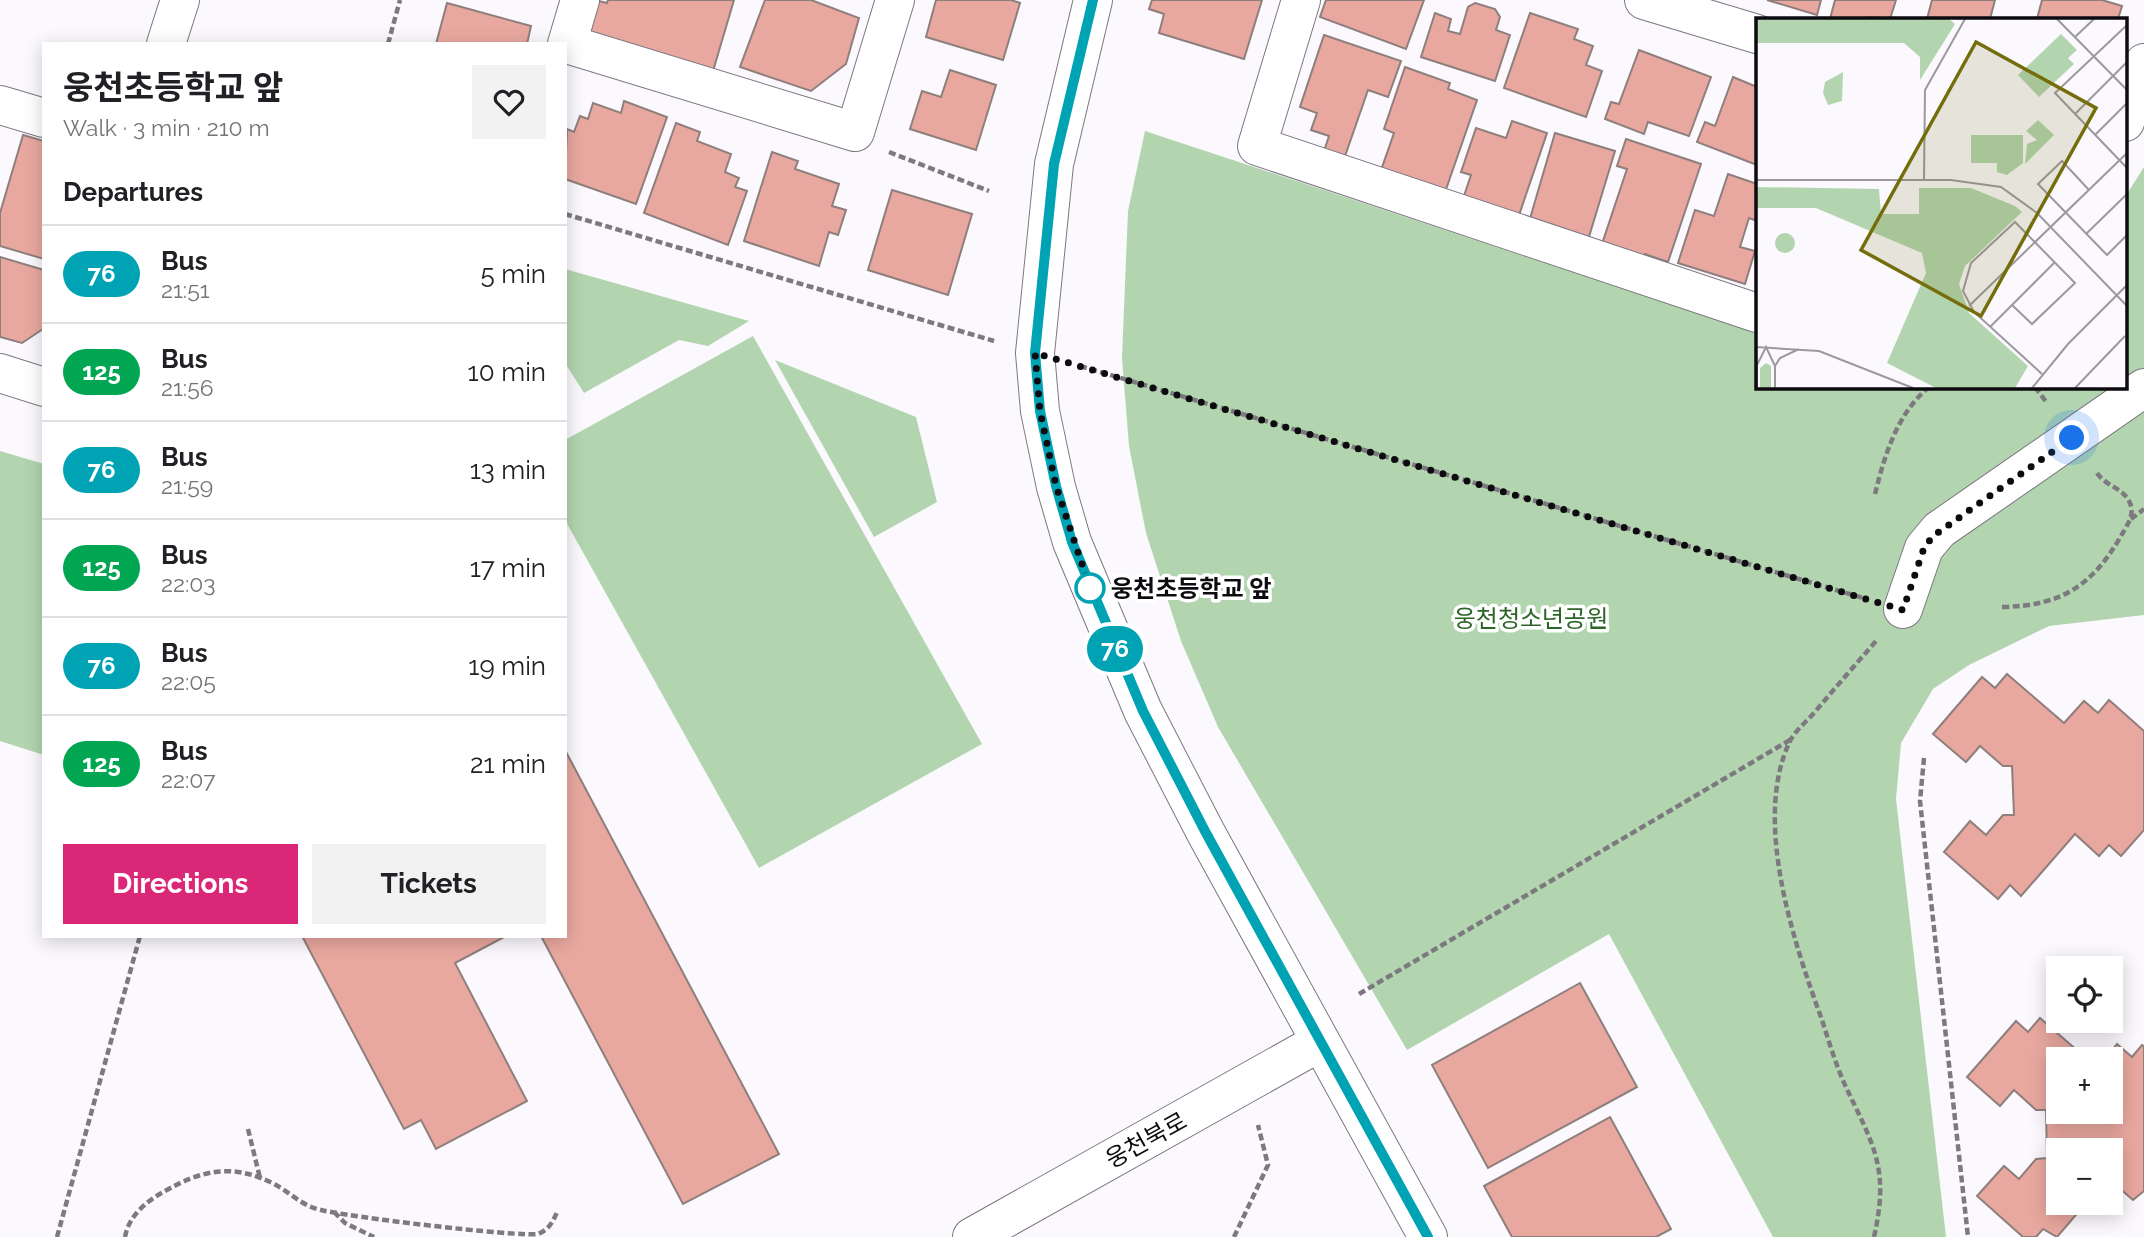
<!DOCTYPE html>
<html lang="en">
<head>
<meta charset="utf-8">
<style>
  body { margin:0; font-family:Raleway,"Noto Sans KR",sans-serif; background:#f2f2f2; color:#202124; height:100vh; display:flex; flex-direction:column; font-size:26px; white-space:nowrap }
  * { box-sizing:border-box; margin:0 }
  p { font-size:23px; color:#757577 }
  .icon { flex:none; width:38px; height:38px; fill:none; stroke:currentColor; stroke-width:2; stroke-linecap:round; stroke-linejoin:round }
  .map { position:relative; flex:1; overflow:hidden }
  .drawer { position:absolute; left:42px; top:42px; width:525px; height:896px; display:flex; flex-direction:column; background:#fff; border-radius:0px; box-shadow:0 4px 18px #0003 }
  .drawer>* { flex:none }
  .badge { padding:0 14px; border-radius:23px; font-size:24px; line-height:46px }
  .tools { position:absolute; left:2046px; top:956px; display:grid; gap:14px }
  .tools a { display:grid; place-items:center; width:77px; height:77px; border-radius:0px; background:#fff; box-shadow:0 4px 18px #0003; font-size:35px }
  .you { position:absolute; width:35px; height:35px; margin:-18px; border:5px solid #fff; border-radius:50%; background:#1a73e8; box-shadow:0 0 0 10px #1a73e833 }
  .map>.badge { position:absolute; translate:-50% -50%; box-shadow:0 0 0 4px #fff }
  h2 { padding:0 21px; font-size:26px; line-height:63px }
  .round { display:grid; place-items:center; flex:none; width:74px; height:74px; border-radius:0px; background:#f2f2f2 }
  .summary { display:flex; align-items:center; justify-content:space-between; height:119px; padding:0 21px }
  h1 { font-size:33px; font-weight:700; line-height:52px }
  .cta { display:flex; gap:14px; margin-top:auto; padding:14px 21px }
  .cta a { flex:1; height:80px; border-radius:0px; background:#db2777; color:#fff; font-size:28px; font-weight:700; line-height:80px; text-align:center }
  .cta a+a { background:#f2f2f2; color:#202124 }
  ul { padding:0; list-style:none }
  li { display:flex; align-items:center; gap:21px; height:98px; padding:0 21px; border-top:2px solid #e0e0e0 }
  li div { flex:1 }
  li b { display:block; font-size:26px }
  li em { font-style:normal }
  li .badge { min-width:77px; font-weight:700; text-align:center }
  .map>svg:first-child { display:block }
  .green { fill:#b2d5af }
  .building { fill:#e9a89f; stroke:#8e7f7d; stroke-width:2 }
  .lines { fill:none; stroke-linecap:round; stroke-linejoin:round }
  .minor-casing { stroke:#7d7782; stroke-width:40 }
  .path { stroke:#7c7a7f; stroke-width:4.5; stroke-dasharray:7 3.5; stroke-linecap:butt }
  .minor { stroke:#fff; stroke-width:38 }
  .line-casing { stroke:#fff; stroke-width:16 }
  .line { stroke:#00a3b4; stroke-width:10 }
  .walk { stroke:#0d0b0f; stroke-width:7; stroke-dasharray:0 12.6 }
  .stop-dot { fill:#fff; stroke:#00a3b4; stroke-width:3.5 }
  .labels { text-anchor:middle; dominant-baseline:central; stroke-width:7; stroke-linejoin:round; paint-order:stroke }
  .stop-label { font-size:24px; font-weight:bold; fill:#0d0b0f; stroke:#fff; text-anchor:start }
  .park-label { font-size:24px; fill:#2d6529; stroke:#fff }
  .street-label { font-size:24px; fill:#0d0b0f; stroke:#fff }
  .inset-road { fill:none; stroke:#9c999e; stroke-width:2 }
  .view { fill:#756d0b; fill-opacity:0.15; stroke:#756d0b; stroke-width:3.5 }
  .inset-edge { fill:none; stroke:#0d0b0f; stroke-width:3.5 }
</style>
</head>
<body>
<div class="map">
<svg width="2144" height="1237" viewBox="0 0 2144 1237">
  <rect width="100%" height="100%" fill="#fbf8fe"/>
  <g class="green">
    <path d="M 1145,131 L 1757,333 L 1757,387 L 2125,387 L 2125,197 L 2144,167 L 2144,615 L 2049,626 L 1969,665 L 1933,689 L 1901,743 L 1896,799 L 1946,1237 L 1773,1237 L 1609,934 L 1407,1050 L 1218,727 L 1181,641 L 1146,533 L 1129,446 L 1122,358 L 1128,211 Z"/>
    <path d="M 565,269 L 749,321 L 708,346 L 679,340 L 584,393 L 565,363 Z"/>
    <path d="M 753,336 L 982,744 L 759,868 L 565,520 L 565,440 Z"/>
    <path d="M 775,360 L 916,417 L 937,502 L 874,537 Z"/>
    <path d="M 0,451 L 44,464 L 44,755 L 0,741 Z"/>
  </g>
  <g class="building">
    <path d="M 608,0 L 734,0 L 713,71 L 590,33 L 599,1 L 607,3 Z"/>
    <path d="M 765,0 L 811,0 L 859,18 L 846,64 L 811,91 L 740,67 Z"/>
    <path d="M 936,0 L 1011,0 L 1020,3 L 1003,60 L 926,37 Z"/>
    <path d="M 1152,0 L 1262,0 L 1244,59 L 1159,33 L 1164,14 L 1149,9 Z"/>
    <path d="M 1326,0 L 1424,0 L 1406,49 L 1320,17 Z"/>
    <path d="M 1767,0 L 1821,0 L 1817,15 Z"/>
    <path d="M 1835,0 L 1896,0 L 1890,19 L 1871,17 L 1870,19 L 1830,19 Z"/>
    <path d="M 1932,0 L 1995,0 L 1990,19 L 1927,19 Z"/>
    <path d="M 2042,0 L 2102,0 L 2122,6 L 2118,19 L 2037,19 Z"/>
    <path d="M 447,3 L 531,26 L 527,44 L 436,44 Z"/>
    <path d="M 1475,3 L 1495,9 L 1500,17 L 1496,30 L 1510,35 L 1495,81 L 1421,57 L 1435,13 L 1451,19 L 1448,31 L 1460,34 L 1468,7 Z"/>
    <path d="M 1530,13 L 1578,29 L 1574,39 L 1593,46 L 1586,65 L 1602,71 L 1586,117 L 1504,88 Z"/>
    <path d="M 1324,35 L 1401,61 L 1388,97 L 1368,90 L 1343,162 L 1323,154 L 1329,136 L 1311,130 L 1317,113 L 1300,107 Z"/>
    <path d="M 1639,50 L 1711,77 L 1689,136 L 1648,122 L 1644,134 L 1605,119 L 1611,102 L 1619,104 Z"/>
    <path d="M 1405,67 L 1450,83 L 1448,89 L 1477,100 L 1443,198 L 1379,176 L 1394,133 L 1384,129 Z"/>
    <path d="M 950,70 L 996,85 L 976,150 L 910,129 L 922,91 L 941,97 Z"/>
    <path d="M 1733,77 L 1757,87 L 1757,165 L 1697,142 L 1705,122 L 1715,126 Z"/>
    <path d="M 624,101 L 667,117 L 636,204 L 565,179 L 567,129 L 574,132 L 580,116 L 588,119 L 593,103 L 621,113 Z"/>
    <path d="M 1512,121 L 1547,133 L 1516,224 L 1461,205 L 1471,175 L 1461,172 L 1476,128 L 1506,138 Z"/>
    <path d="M 676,123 L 700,132 L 697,141 L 731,154 L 725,172 L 739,178 L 735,187 L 747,191 L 728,245 L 644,213 Z"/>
    <path d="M 1555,133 L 1615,151 L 1588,240 L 1529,222 Z"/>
    <path d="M 23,135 L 44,141 L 44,259 L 0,246 L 0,213 Z"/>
    <path d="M 1626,139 L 1701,164 L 1668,262 L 1645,254 L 1642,265 L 1600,250 L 1627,169 L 1617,166 Z"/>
    <path d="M 772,152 L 798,161 L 795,169 L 839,184 L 832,206 L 846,210 L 838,235 L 829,232 L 819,266 L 744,241 Z"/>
    <path d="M 1728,174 L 1757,184 L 1757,221 L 1749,218 L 1740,247 L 1755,251 L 1745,284 L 1678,263 L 1695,210 L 1714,216 Z"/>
    <path d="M 892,190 L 972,214 L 948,295 L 868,270 Z"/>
    <path d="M 0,257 L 44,270 L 43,329 L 22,343 L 0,337 Z"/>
    <path d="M 2007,674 L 2064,723 L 2084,701 L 2098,713 L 2109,700 L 2144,731 L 2144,830 L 2121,856 L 2109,845 L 2099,856 L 2075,834 L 2021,896 L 2010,885 L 1998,899 L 1944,852 L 1970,821 L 1986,835 L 2003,815 L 2014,815 L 2012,766 L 2003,766 L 1980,746 L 1966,762 L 1933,734 L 1982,677 L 1995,688 Z"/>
    <path d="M 565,750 L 779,1154 L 683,1204 L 541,936 L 565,936 Z"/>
    <path d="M 302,936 L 506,936 L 455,963 L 527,1101 L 436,1149 L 421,1120 L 404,1129 Z"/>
    <path d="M 1580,983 L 1637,1087 L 1488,1168 L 1432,1065 Z"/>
    <path d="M 2040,1018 L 2087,1059 L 2058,1059 L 2058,1111 L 2110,1111 L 2110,1059 L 2105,1059 L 2117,1044 L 2132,1057 L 2142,1045 L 2144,1046 L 2144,1191 L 2133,1200 L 2110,1180 L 2110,1150 L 2058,1150 L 2058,1202 L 2087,1202 L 2057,1237 L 2043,1229 L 2036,1237 L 2023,1237 L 1977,1196 L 2004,1166 L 2019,1179 L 2036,1159 L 2047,1158 L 2046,1110 L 2036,1110 L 2014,1090 L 2000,1106 L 1967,1077 L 2016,1021 L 2028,1032 Z"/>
    <path d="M 1610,1117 L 1671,1229 L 1656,1237 L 1512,1237 L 1484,1186 Z"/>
  </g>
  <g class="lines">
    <g class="minor-casing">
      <g id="minor">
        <path d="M 580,0 L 567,44 L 855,132 L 895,0"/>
        <path d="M 1093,0 L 1054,164 L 1035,353 L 1040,411 L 1056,487 L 1072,542 L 1143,711 L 1206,833 L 1428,1237"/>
        <path d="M 1301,0 L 1257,146 L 1757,313"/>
        <path d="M 1644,0 L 1757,34"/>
        <path d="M 166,44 L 180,0"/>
        <path d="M 0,105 L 44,118"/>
        <path d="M 2125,122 L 2144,63"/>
        <path d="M 0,373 L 44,387"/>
        <path d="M 1903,609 L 1924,548 L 1939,530 L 2144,388"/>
        <path d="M 972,1237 L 1320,1042"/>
      </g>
    </g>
    <g class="path">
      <path d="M 388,44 L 400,0"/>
      <path d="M 889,152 L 989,191"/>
      <path d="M 565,214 L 994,341"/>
      <path d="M 1080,366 L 1863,598"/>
      <path d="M 2035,387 L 2047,403"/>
      <path d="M 1875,494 C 1885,454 1897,414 1929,387"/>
      <path d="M 2131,519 L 2144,509"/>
      <path d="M 2002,607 C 2061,606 2092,586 2121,536 C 2126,527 2134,516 2131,506 C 2126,488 2106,487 2097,473"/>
      <path d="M 1924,758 L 1920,801 L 1968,1237"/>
      <path d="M 1359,994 L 1790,740"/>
      <path d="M 248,1129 L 260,1178"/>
      <path d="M 334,1212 L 345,1223 L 374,1237"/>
      <path d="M 57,1237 L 140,936"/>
      <path d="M 125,1237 C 129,1215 147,1201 165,1191 C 204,1169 234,1163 276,1185 C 289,1192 302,1205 317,1209 C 345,1217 518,1237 538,1234 C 550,1229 553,1221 558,1210"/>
      <path d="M 1234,1237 L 1268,1165 L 1258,1125"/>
      <path d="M 1874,1237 C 1890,1167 1873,1145 1845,1085 C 1836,1065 1829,1042 1822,1020 C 1794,943 1752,820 1790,741 C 1795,731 1807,721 1814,713 C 1835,688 1856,664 1877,640"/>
    </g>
    <use href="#minor" class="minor"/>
  </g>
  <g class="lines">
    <g class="line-casing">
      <path id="line" d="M 1093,0 L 1054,164 L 1035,353 L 1040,411 L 1056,486 L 1072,542 L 1143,711 L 1206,833 L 1428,1237"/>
    </g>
    <use href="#line" class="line"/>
    <path class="walk" d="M 1090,588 L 1056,486 L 1040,411 L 1035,353 L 1903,610 L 1924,548 L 1933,536 L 2072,438"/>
  </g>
  <circle class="stop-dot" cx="1090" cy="588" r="14"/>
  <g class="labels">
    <g class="stop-label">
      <text x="1111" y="588">웅천초등학교 앞</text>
    </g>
    <g class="park-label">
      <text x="1531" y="618">웅천청소년공원</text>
    </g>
    <g class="street-label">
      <text transform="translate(1146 1140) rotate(-29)">웅천북로</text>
    </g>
  </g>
  <g transform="translate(1756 18)">
    <rect width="371" height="371" fill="#fbf8fe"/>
    <path d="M 0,1 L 193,1 L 199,6 L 164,62 L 164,39 L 148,25 L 0,25 ZM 305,16 L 321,32 L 312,40 L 318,46 L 283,79 L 262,57 ZM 87,54 L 86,83 L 72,87 L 67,75 L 69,64 ZM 282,102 L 298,117 L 269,146 L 271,126 L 281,122 L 270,113 ZM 215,117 L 267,117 L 267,145 L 251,157 L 241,154 L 241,145 L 215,145 ZM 0,169 L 123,171 L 125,196 L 163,196 L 163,170 L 215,170 L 259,188 L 266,194 L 209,248 L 203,266 L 213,295 L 272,348 L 259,370 L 180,370 L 131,345 L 170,255 L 166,235 L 60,190 L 0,190 ZM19 225a10 10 0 1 1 20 0a10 10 0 1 1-20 0ZM 10,345 L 15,348 L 15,370 L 4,370 L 4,350 Z" fill="#b2d5af"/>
    <path class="inset-road" d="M 301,1 L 371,72M 371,7 L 299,75 L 371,150M 319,19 L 338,1M 319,96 L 371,44M 339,117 L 371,85M 0,162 L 195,162 L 245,169 L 281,195 L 371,288M 168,162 L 169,72 L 209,1M 333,172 L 306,143 L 282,166 L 351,237 L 371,217M 330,216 L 371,176M 256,287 L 276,306 L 319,265 L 259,204 L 215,245 L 207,273 L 218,294 L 286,356M 213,288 L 371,135M 234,309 L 298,245M 0,329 L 63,333 L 157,370M 19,348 L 24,340 L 43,331M 1,370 L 1,347 L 10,329 L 19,348 L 19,370M 276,370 L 312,326 L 371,267M 319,370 L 369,318"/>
    <path class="view" d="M 220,24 L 340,90 L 225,298 L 105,232 Z"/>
    <rect width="371" height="371" class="inset-edge"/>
  </g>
</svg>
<div class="tools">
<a><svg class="icon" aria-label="locate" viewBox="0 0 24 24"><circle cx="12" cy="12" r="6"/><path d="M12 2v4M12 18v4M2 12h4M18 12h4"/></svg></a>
<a>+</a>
<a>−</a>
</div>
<div class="you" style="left:2072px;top:438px"></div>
<b class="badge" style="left:1115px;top:649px;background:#00a3b4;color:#fff">76</b>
<section class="drawer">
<div class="summary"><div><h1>웅천초등학교 앞</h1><p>Walk · 3 min · 210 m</p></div><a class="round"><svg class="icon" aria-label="heart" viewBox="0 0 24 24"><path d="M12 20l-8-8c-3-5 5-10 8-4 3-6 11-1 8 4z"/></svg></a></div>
<h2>Departures</h2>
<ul>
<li><span class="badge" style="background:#00a3b4;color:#fff">76</span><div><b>Bus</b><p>21:51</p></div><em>5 min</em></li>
<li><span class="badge" style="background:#00a651;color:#fff">125</span><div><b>Bus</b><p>21:56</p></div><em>10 min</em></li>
<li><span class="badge" style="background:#00a3b4;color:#fff">76</span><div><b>Bus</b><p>21:59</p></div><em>13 min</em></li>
<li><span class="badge" style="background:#00a651;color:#fff">125</span><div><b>Bus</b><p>22:03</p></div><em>17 min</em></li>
<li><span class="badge" style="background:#00a3b4;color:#fff">76</span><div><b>Bus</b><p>22:05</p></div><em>19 min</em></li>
<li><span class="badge" style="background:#00a651;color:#fff">125</span><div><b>Bus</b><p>22:07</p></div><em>21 min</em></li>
</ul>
<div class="cta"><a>Directions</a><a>Tickets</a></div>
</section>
</div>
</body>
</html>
